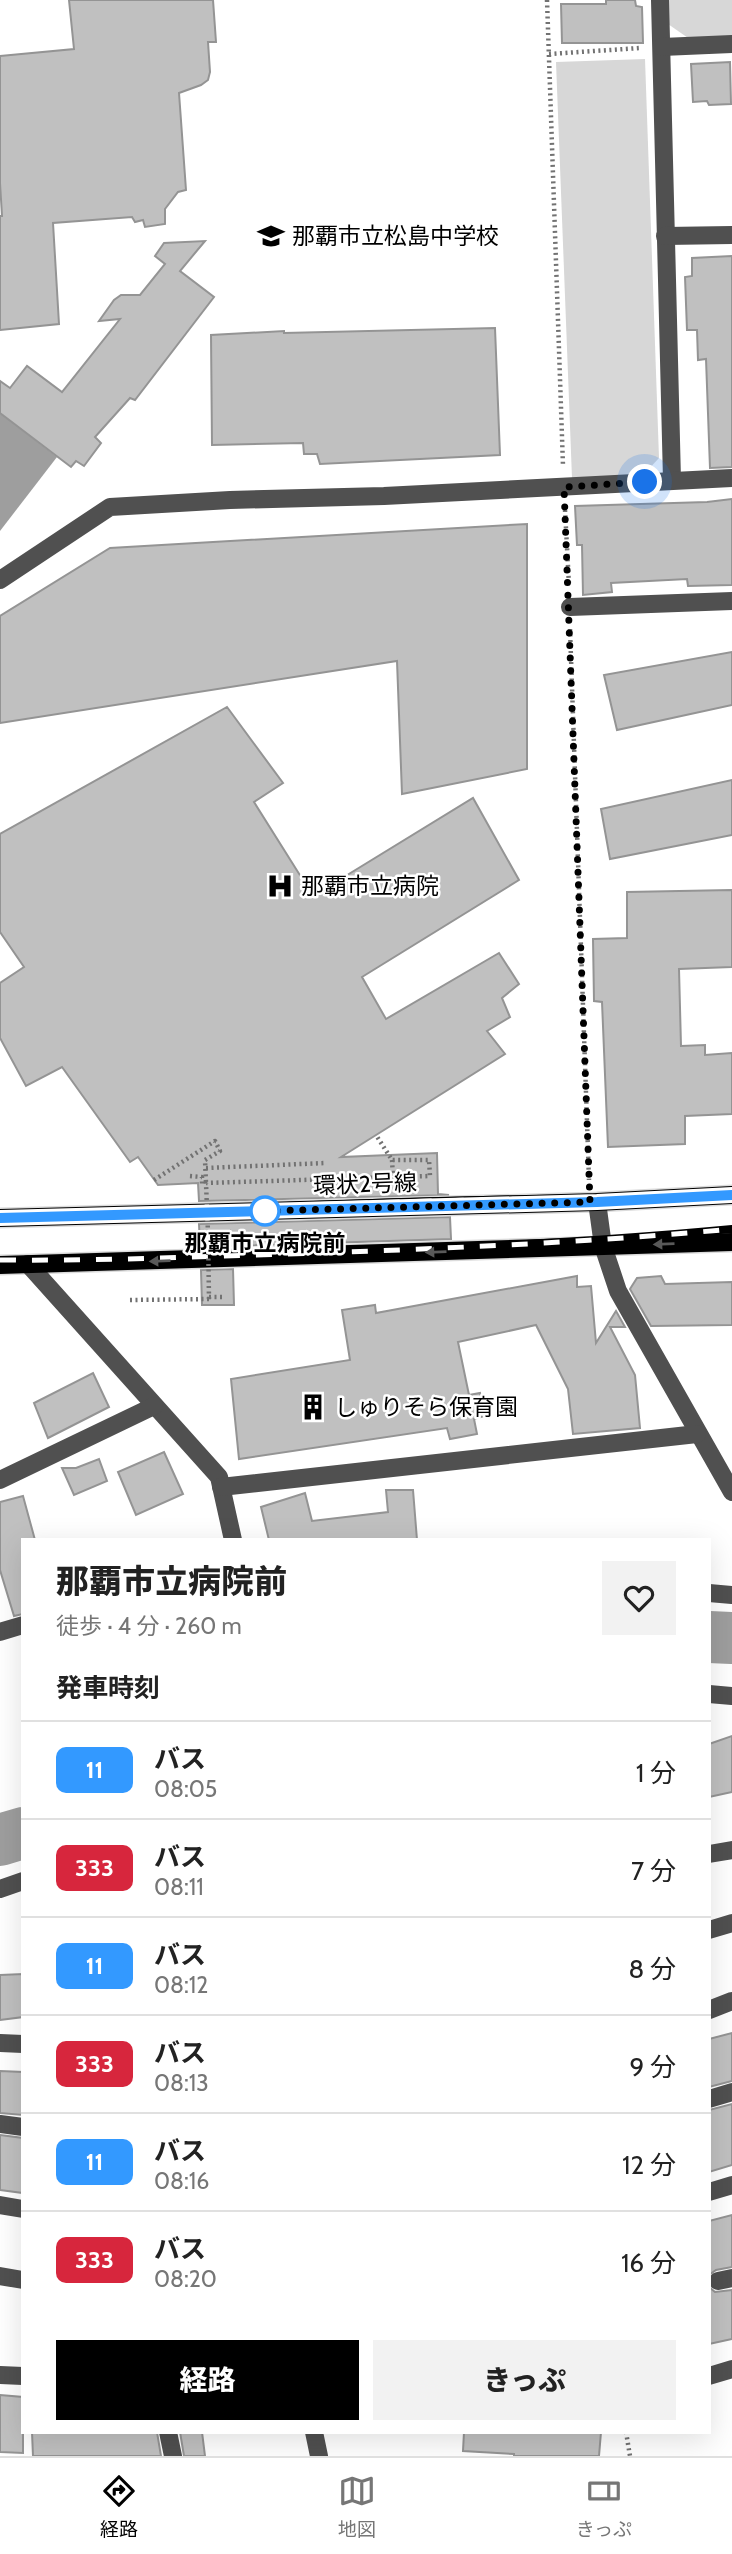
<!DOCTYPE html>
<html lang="ja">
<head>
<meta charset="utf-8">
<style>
  body { margin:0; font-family:Cabin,"Noto Sans JP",sans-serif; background:#f2f2f2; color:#222; height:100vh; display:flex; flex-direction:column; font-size:26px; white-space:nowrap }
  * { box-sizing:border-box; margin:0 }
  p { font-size:23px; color:#767676 }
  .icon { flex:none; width:38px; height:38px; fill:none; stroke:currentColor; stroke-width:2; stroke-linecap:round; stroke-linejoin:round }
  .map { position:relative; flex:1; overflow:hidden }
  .side { position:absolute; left:21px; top:1538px; width:690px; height:896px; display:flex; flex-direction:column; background:#fff; border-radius:0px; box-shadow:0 7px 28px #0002 }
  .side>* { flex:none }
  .badge { padding:0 14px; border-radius:10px; font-size:24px; line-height:46px }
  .you { position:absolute; width:35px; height:35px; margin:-18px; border:5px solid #fff; border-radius:50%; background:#1a73e8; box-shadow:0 0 0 10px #1a73e833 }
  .map>.badge { position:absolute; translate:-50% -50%; box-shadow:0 0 0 4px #fff }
  h2 { padding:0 35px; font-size:26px; line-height:63px }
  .round { display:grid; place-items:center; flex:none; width:74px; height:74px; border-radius:0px; background:#f2f2f2 }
  .summary { display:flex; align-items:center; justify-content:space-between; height:119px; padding:0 35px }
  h1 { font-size:33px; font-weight:800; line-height:52px }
  .button { display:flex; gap:14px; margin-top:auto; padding:14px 35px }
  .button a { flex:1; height:80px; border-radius:0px; background:#000; color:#fff; font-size:28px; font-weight:800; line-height:80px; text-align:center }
  .button a+a { background:#f2f2f2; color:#222 }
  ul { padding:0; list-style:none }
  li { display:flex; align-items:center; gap:21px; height:98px; padding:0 35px; border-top:2px solid #e0e0e0 }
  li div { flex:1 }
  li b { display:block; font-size:26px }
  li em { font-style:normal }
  li .badge { min-width:77px; font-weight:700; text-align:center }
  .dock { display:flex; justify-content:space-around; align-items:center; height:98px; border-top:2px solid #e0e0e0; background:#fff; font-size:19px; color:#767676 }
  .dock a { display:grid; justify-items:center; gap:4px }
  .dock .active { color:#000 }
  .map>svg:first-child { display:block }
  .green { fill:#d7d7d7 }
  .water { fill:#9e9e9e }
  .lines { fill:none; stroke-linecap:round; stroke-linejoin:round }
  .river { stroke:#9e9e9e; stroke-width:52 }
  .building { fill:#c0c0c0; stroke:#949494; stroke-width:2 }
  .major-casing { stroke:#dbdbdb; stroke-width:21 }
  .path { stroke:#727272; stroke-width:4.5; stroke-dasharray:2 3.5; stroke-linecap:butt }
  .minor { stroke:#505050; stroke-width:18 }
  .major { stroke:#000; stroke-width:18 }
  .rail-casing { stroke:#000; stroke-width:8 }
  .rail { stroke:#fff; stroke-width:5; stroke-dasharray:16; stroke-linecap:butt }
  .path-bridge { stroke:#727272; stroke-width:4.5; stroke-dasharray:2 3.5; stroke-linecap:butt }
  .oneway { fill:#595959 }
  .line-casing { stroke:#fff; stroke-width:16 }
  .line { stroke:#39f; stroke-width:10 }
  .walk { stroke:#000; stroke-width:7; stroke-dasharray:0 12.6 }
  .stop-dot { fill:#fff; stroke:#39f; stroke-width:3.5 }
  .labels { text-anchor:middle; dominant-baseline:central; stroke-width:5; stroke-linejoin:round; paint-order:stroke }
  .poi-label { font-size:23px; fill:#000; stroke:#fff; text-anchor:start }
  .street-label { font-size:23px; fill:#000; stroke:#fff }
  .stop-label { font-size:23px; font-weight:bold; fill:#000; stroke:#fff }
</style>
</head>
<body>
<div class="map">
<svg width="732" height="2456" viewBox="0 0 732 2456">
  <rect width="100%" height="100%" fill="#fff"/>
  <g class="green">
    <path d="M 668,0 L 732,0 L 732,37 L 691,40 L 668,24 Z"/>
    <path d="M 645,59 L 659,458 L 643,475 L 572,478 L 556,62 Z"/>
  </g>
  <path class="water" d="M 0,413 L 57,457 L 0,531 Z"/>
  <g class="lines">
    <g class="river">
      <path d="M 709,1637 L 732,1638"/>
      <path d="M 0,1840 L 23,1833"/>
    </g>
  </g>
  <g class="building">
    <path d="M 69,0 L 213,0 L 216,42 L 208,42 L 210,72 L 208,80 L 201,85 L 179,93 L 186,190 L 178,192 L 165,209 L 165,224 L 145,227 L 143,220 L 135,222 L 132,217 L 53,223 L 59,324 L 0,330 L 0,216 L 2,216 L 0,183 L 0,56 L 74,49 Z"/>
    <path d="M 606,0 L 635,0 L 636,6 L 642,7 L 643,43 L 562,43 L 561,4 L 606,4 Z"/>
    <path d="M 730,62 L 731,104 L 709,105 L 707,101 L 693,102 L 691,64 Z"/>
    <path d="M 205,241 L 180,271 L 214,297 L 135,400 L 130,398 L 95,437 L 101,443 L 84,466 L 76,461 L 71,467 L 0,413 L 0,381 L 10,388 L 27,366 L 62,392 L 120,319 L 99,321 L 114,300 L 121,295 L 140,295 L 165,264 L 155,256 L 164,243 Z"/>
    <path d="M 732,256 L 732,467 L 710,468 L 706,359 L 698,360 L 697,330 L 687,330 L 685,277 L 692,276 L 692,258 Z"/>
    <path d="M 495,328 L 500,455 L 320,464 L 317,454 L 304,454 L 303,443 L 212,445 L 211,335 L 284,331 L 284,333 Z"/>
    <path d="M 732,499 L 732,585 L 688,586 L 687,579 L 611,583 L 612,592 L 583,595 L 582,545 L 577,545 L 575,506 L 707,502 Z"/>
    <path d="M 527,524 L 527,769 L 402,794 L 397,661 L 0,723 L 0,616 L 110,548 Z"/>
    <path d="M 732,652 L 732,705 L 617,730 L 604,675 Z"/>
    <path d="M 227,707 L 283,783 L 254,802 L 313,896 L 473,798 L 519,880 L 362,977 L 386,1019 L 499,953 L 519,984 L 502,998 L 510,1017 L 487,1031 L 505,1054 L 341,1157 L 437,1153 L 438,1194 L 449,1195 L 199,1201 L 198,1183 L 158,1185 L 138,1157 L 130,1162 L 62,1067 L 26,1086 L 0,1038 L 0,983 L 24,967 L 0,932 L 0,834 Z"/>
    <path d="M 732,780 L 732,835 L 610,859 L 601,809 Z"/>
    <path d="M 732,890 L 732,967 L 679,969 L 681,1046 L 705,1045 L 705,1055 L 732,1053 L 732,1114 L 685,1116 L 685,1144 L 608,1147 L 602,1002 L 594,1001 L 593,939 L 627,938 L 627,892 Z"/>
    <path d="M 450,1217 L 451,1239 L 200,1247 L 199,1224 Z"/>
    <path d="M 233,1269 L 234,1305 L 202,1305 L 201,1270 Z"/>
    <path d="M 577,1276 L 577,1287 L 591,1286 L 596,1343 L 616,1311 L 625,1327 L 610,1327 L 635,1375 L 640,1428 L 573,1434 L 568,1389 L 536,1325 L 458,1342 L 469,1395 L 480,1393 L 484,1416 L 474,1419 L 477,1434 L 450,1439 L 447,1428 L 239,1459 L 231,1379 L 350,1360 L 342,1310 L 375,1305 L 376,1313 Z"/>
    <path d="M 661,1276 L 665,1284 L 732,1282 L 732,1325 L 651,1326 L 630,1289 L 637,1278 Z"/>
    <path d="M 93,1373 L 109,1407 L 48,1438 L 34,1403 Z"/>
    <path d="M 164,1452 L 183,1494 L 136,1515 L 118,1472 Z"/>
    <path d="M 99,1459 L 107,1481 L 74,1495 L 62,1468 L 76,1468 Z"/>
    <path d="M 386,1490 L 413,1490 L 417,1540 L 269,1540 L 261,1507 L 305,1493 L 312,1521 L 388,1512 Z"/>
    <path d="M 23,1496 L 35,1540 L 23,1540 L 23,1614 L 14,1616 L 0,1570 L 0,1502 Z"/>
    <path d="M 732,1736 L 732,1792 L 709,1797 L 709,1744 Z"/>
    <path d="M 23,1974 L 23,2017 L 0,2020 L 0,1975 Z"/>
    <path d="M 732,2033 L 732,2081 L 709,2087 L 709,2039 Z"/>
    <path d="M 0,2071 L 23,2072 L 23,2115 L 0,2113 Z"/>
    <path d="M 732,2104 L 732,2165 L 709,2172 L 709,2110 Z"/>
    <path d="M 0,2135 L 23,2138 L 23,2193 L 0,2190 Z"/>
    <path d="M 732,2215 L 732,2267 L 716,2270 L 709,2275 L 709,2221 Z"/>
    <path d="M 709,2287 L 715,2292 L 732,2290 L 732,2339 L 709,2344 Z"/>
    <path d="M 0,2395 L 23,2397 L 23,2453 L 0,2452 Z"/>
    <path d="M 32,2432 L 157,2432 L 161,2456 L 33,2456 Z"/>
    <path d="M 180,2432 L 202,2432 L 205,2456 L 184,2456 Z"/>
    <path d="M 464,2432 L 601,2432 L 599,2456 L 514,2456 L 514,2454 L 463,2451 Z"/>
  </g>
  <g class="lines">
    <g class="major-casing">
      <g id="major">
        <path d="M 0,1218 L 597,1202 L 732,1195"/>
        <path d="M 0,1265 L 732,1242"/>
      </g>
    </g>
    <g class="path">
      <path d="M 547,0 L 563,466"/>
      <path d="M 549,54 L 640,48"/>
      <path d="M 565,510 L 569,585"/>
      <path d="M 570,629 L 589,1180"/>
      <path d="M 392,1160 L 393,1177"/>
      <path d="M 206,1168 L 326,1163"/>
      <path d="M 190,1176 L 202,1177 L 202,1186"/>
      <path d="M 154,1180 L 215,1141 L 220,1151 L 205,1160 L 206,1183"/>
      <path d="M 209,1297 L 225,1297"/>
      <path d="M 130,1300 L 209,1299"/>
      <path d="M 626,2432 L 630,2456"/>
    </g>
    <g class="minor">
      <path d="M 660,0 L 672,480"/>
      <path d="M 662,47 L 732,44"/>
      <path d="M 665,236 L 732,235"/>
      <path d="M 0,580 L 110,507 L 230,500 L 384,496 L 732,478"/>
      <path d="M 570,607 L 732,601"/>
      <path d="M 597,1202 L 603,1246 L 618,1291 L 732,1492"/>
      <path d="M 28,1264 L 219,1477 L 233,1540"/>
      <path d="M 0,1480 L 154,1406"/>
      <path d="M 221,1487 L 697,1434"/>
      <path d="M 709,1593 L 732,1595"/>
      <path d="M 0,1632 L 23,1625"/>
      <path d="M 709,1694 L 732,1696"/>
      <path d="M 709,1854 L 732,1850"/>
      <path d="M 0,1889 L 23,1881"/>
      <path d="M 709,1930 L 732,1923"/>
      <path d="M 709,2010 L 732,2001"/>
      <path d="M 0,2043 L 23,2044"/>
      <path d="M 709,2099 L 732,2092"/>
      <path d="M 0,2124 L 23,2127"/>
      <path d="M 709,2192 L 732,2185"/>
      <path d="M 0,2205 L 23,2209"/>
      <path d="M 0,2276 L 23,2280"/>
      <path d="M 718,2281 L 732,2278"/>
      <path d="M 0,2375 L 23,2376"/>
      <path d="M 709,2376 L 732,2369"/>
      <path d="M 168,2432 L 173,2456"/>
      <path d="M 314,2432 L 319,2456"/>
    </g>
    <use href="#major" class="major"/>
    <g class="rail-casing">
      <g id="rail">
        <path d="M 0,1218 C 244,1208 488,1194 732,1200"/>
        <path d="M 0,1260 C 95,1261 191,1257 287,1254 C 435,1249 584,1243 732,1229"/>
      </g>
    </g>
    <use href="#rail" class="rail"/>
    <g class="path-bridge">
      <path d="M 208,1233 L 206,1183 L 430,1176 L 429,1160 L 392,1160 L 376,1135"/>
      <path d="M 209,1299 L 208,1233 L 231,1232"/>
    </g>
  </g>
  <defs><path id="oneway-solid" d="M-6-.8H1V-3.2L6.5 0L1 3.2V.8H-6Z" transform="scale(1.75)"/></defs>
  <g class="oneway">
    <use href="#oneway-solid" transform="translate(664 1244) rotate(178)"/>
    <use href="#oneway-solid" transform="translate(436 1252) rotate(178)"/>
    <use href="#oneway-solid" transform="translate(160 1261) rotate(178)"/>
  </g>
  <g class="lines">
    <g class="line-casing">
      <path id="line" d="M 0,1218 L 597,1202 L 732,1195"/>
    </g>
    <use href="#line" class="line"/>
    <path class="walk" d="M 265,1211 L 590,1202 L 564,487 L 645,482"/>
  </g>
  <defs>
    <g id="school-bare" transform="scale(2.1)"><path d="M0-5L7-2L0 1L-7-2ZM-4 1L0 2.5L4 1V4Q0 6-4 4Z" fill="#000" stroke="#fff" stroke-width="2.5" paint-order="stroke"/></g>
    <g id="hospital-bare" transform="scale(2.1)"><path d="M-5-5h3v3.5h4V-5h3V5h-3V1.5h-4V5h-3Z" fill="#000" stroke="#fff" stroke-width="2.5" paint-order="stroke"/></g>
    <g id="building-bare" transform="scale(2.1)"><path d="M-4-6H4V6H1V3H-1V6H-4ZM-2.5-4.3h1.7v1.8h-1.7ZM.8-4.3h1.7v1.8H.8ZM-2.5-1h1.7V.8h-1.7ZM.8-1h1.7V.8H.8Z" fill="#000" stroke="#fff" stroke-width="2.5" paint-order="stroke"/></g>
  </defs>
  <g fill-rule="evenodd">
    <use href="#school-bare" x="271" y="236"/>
    <use href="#hospital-bare" x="280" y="886"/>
    <use href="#building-bare" x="313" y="1407"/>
  </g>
  <circle class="stop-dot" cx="265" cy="1211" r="14"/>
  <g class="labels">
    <g class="poi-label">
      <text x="292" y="236">那覇市立松島中学校</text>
      <text x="301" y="886">那覇市立病院</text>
      <text x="334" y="1407">しゅりそら保育園</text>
    </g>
    <g class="street-label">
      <text transform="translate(365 1184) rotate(-2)">環状2号線</text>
    </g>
    <g class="stop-label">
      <text x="265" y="1243">那覇市立病院前</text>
    </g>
  </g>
</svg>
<div class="you" style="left:645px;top:482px"></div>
<section class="side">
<div class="summary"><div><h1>那覇市立病院前</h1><p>徒歩 · 4 分 · 260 m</p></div><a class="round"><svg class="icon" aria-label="heart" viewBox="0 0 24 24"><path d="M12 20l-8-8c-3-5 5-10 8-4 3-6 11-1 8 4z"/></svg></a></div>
<h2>発車時刻</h2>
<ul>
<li><span class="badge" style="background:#39f;color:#fff">11</span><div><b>バス</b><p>08:05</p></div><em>1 分</em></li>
<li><span class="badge" style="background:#d7263d;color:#fff">333</span><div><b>バス</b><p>08:11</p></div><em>7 分</em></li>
<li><span class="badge" style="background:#39f;color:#fff">11</span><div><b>バス</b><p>08:12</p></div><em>8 分</em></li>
<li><span class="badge" style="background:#d7263d;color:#fff">333</span><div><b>バス</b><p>08:13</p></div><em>9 分</em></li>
<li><span class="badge" style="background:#39f;color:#fff">11</span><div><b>バス</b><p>08:16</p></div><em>12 分</em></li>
<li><span class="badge" style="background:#d7263d;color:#fff">333</span><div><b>バス</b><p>08:20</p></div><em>16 分</em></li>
</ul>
<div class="button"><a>経路</a><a>きっぷ</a></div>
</section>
</div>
<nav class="dock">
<a class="active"><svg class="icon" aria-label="directions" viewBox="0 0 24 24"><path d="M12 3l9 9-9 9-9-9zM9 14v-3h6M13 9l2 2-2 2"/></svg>経路</a>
<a><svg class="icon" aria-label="map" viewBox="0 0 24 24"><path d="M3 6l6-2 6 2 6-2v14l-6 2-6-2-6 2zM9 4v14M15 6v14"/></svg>地図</a>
<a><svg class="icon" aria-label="tickets" viewBox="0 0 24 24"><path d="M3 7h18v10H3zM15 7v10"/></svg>きっぷ</a>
</nav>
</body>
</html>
